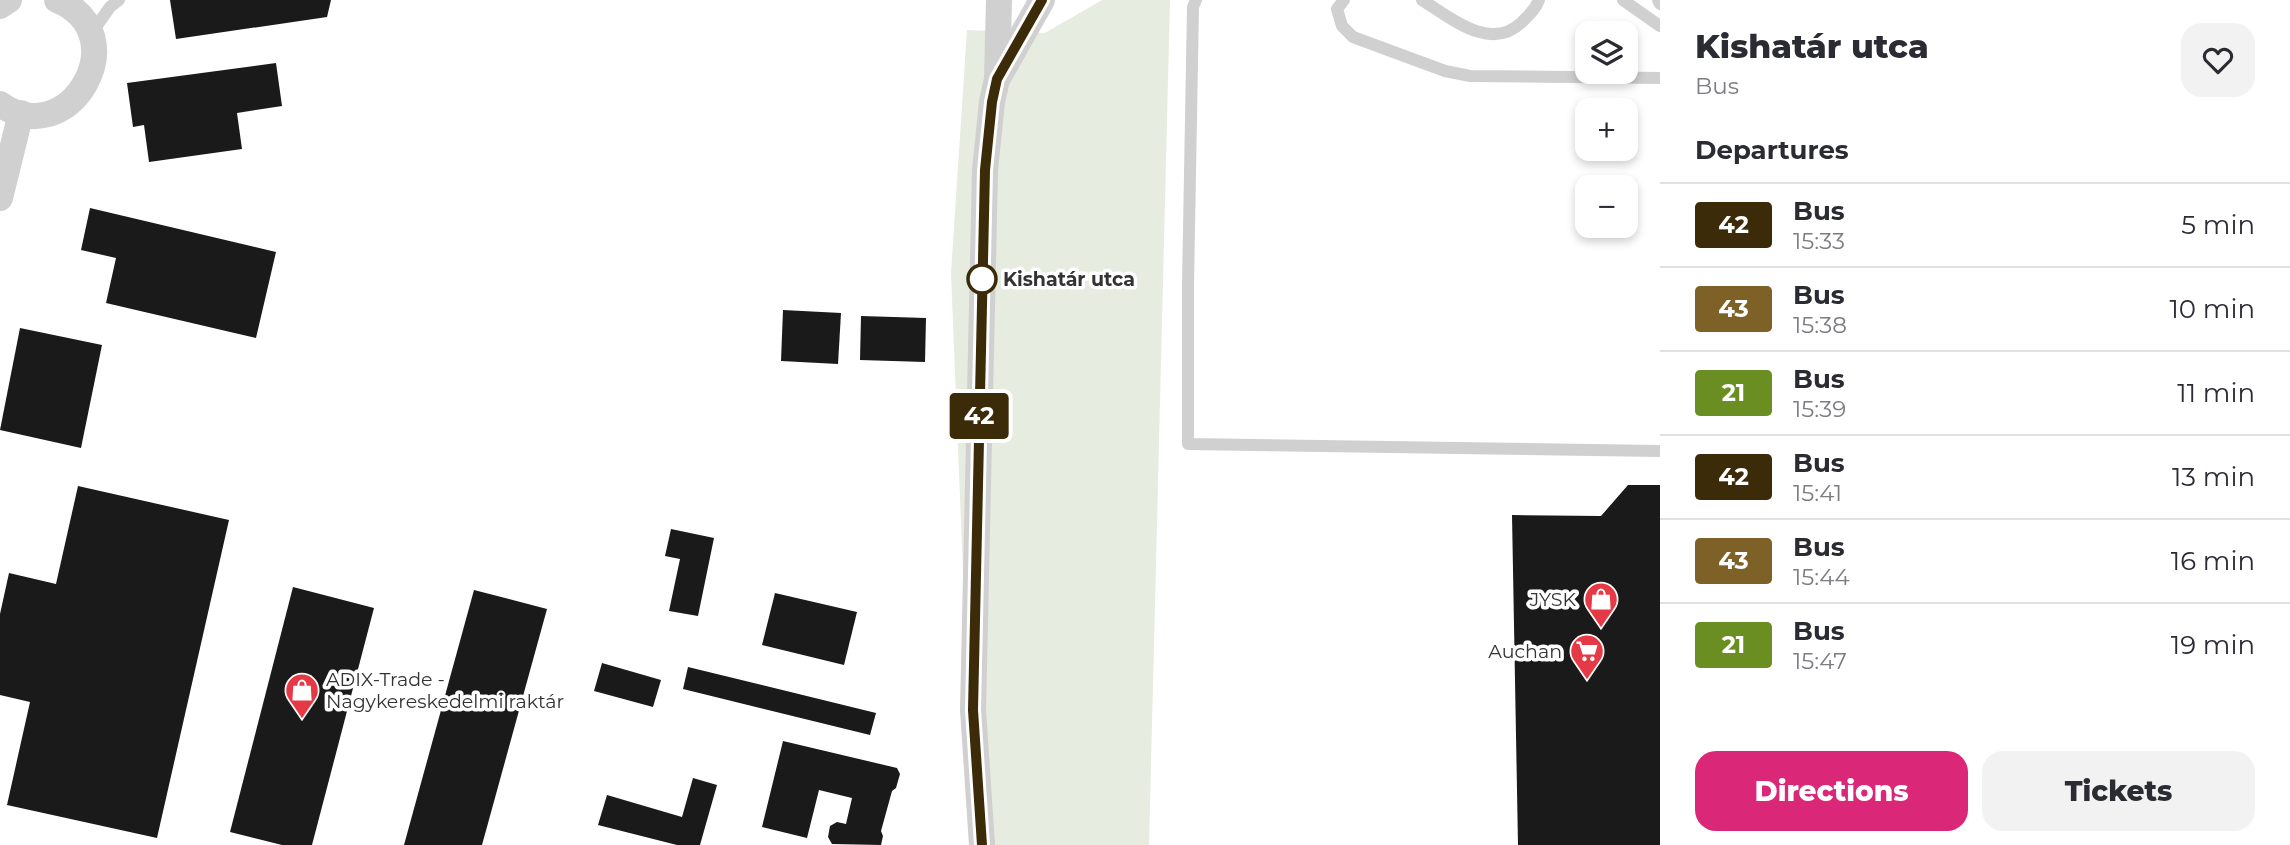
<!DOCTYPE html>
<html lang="en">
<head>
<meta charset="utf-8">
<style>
  body { margin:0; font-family:Montserrat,sans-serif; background:#f2f2f3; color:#2b2b33; height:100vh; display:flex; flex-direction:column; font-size:26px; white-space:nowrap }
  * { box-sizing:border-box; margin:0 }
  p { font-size:23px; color:#7c7c81 }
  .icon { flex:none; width:38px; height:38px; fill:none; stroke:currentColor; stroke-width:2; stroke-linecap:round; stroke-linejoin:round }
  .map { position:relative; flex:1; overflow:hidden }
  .panel { display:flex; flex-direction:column; background:#fff; width:630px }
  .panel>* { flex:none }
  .badge { padding:0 14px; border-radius:5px; font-size:24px; line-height:46px }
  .controls { position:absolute; left:1575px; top:21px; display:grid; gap:14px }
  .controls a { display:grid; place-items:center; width:63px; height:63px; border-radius:14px; background:#fff; box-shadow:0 4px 10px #0003; font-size:35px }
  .map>.badge { position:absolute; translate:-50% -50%; box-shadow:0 0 0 4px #fff }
  h2 { padding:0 35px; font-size:26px; line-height:63px }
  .round { display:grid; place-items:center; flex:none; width:74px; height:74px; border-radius:21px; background:#f2f2f3 }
  .headline { display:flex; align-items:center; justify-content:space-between; height:119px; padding:0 35px }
  h1 { font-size:33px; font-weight:800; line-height:52px }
  .action { display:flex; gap:14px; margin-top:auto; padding:14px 35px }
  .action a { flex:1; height:80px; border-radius:21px; background:#db2777; color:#fff; font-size:28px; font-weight:800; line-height:80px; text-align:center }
  .action a+a { background:#f2f2f3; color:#2b2b33 }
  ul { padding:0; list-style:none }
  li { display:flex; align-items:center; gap:21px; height:84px; padding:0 35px; border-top:2px solid #e1e1e2 }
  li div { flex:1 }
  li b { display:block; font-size:26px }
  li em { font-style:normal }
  li .badge { min-width:77px; font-weight:700; text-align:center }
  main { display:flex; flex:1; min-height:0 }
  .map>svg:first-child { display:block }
  .green { fill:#e6ecdf }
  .building { fill:#1a1a1a }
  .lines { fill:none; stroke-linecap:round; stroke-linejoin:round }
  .service { stroke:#d0d0d0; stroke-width:12 }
  .minor { stroke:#d0d0d0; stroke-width:26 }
  .line-casing { stroke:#fff; stroke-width:16 }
  .line { stroke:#3c2b09; stroke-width:10 }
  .stop-dot { fill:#fff; stroke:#3c2b09; stroke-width:3.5 }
  .labels { text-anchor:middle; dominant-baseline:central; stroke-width:7; stroke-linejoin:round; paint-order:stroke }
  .stop-label { font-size:19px; font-weight:bold; fill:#333; stroke:#fff; text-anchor:start }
  .poi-label { font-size:19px; fill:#333; stroke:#fff; text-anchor:end }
</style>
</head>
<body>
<main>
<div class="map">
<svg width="1660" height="845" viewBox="0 0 1660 845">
  <rect width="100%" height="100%" fill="#fff"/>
  <path class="green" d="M 1102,0 L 1170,0 L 1149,845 L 974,845 L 951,273 L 967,30 L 1045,33 Z"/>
  <g class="building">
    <path d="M 170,0 L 331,0 L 327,17 L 176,39 Z"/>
    <path d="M 276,63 L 282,106 L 237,113 L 242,149 L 149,162 L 144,125 L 133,127 L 127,83 Z"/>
    <path d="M 90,208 L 276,252 L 256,338 L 106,303 L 116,258 L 81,250 Z"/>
    <path d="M 783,310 L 841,313 L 838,364 L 781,361 Z"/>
    <path d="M 861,316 L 926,318 L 925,362 L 860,360 Z"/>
    <path d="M 20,328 L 102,345 L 81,448 L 0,430 Z"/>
    <path d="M 1628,485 L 1660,485 L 1660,845 L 1518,845 L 1512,515 L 1601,516 Z"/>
    <path d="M 78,486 L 229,520 L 157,838 L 7,805 L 30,702 L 0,695 L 0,614 L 9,573 L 56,584 Z"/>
    <path d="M 671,529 L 714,538 L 698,616 L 669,611 L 680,559 L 665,556 Z"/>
    <path d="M 293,587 L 374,608 L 312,845 L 282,845 L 230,832 Z"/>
    <path d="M 474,590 L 547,609 L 482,845 L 404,845 Z"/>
    <path d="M 775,593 L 857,612 L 844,665 L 762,645 Z"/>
    <path d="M 602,663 L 661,680 L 653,707 L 594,691 Z"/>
    <path d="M 688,667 L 876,713 L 870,735 L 683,689 Z"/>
    <path d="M 783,741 L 897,768 L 900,774 L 896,788 L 892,791 L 881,831 L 883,836 L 881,845 L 832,844 L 828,837 L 830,826 L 837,822 L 846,824 L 852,798 L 819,790 L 807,838 L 762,827 Z"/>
    <path d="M 693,778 L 717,785 L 700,845 L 677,845 L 598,825 L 607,795 L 682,817 Z"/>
  </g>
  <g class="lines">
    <g class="service">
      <path d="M 1196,0 L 1193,7 L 1188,285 L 1188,444 L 1660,451"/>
      <path d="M 1344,0 L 1337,9 L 1342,26 L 1353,37 L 1445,71 L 1470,76 L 1660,78"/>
      <path d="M 1422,0 C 1450,17 1490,53 1522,22 C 1529,15 1535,10 1539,0"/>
      <path d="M 1623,0 L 1660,26"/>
      <path d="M 1658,0 L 1660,4"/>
      <path d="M 91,34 L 110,7 L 119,0"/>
    </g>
    <g class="minor">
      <path d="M 0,6 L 9,0"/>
      <path d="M 998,78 L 1042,0"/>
      <path d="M 0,104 C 69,154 139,34 57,0"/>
      <path d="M 0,198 L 21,113"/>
      <path d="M 982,845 L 973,710 L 985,170 L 992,102 L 997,79 L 999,0"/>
    </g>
  </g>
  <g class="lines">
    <g class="line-casing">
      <path id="line" d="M 982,845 L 973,710 L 985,170 L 992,102 L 997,79 L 1042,0"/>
    </g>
    <use href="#line" class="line"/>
  </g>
  <defs>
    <g id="shop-pin" transform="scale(1.75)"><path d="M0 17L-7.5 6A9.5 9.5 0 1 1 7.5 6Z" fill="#e63946" stroke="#fff"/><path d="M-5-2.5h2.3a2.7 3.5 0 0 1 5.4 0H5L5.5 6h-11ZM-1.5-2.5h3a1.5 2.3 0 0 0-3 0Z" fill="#fff"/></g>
    <g id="supermarket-pin" transform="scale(1.75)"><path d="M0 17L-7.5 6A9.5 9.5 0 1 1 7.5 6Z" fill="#e63946" stroke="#fff"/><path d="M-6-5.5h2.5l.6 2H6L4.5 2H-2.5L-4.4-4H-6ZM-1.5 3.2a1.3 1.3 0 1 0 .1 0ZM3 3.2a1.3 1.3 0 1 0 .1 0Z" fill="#fff"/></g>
  </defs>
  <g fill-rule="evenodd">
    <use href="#shop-pin" x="1601" y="599"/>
    <use href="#supermarket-pin" x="1587" y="651"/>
    <use href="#shop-pin" x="302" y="690"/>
  </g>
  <circle class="stop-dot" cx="982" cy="279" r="14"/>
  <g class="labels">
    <g class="stop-label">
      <text x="1003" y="279">Kishatár utca</text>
    </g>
    <g class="poi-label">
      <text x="1576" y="599">JYSK</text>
      <text x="1562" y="651">Auchan</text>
      <text x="326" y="679" text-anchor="start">ADIX-Trade -<tspan x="326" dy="22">Nagykereskedelmi raktár</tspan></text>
    </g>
  </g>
</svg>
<div class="controls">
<a><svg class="icon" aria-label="layers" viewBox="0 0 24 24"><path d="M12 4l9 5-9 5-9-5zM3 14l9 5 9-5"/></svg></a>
<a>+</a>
<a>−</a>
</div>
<b class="badge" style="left:979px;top:416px;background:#3c2b09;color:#fff">42</b>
</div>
<section class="panel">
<div class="headline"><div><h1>Kishatár utca</h1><p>Bus</p></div><a class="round"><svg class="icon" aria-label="heart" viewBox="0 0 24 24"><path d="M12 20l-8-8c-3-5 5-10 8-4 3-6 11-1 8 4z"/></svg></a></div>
<h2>Departures</h2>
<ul>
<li><span class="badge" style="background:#3c2b09;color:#fff">42</span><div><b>Bus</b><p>15:33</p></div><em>5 min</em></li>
<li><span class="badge" style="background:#7e6127;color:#fff">43</span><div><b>Bus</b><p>15:38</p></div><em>10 min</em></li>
<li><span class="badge" style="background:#6b8e23;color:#fff">21</span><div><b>Bus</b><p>15:39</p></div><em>11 min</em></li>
<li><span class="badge" style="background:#3c2b09;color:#fff">42</span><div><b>Bus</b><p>15:41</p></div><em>13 min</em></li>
<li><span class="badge" style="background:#7e6127;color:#fff">43</span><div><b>Bus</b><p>15:44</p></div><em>16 min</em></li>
<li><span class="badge" style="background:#6b8e23;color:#fff">21</span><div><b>Bus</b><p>15:47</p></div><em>19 min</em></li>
</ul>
<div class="action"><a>Directions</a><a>Tickets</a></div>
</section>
</main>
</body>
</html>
